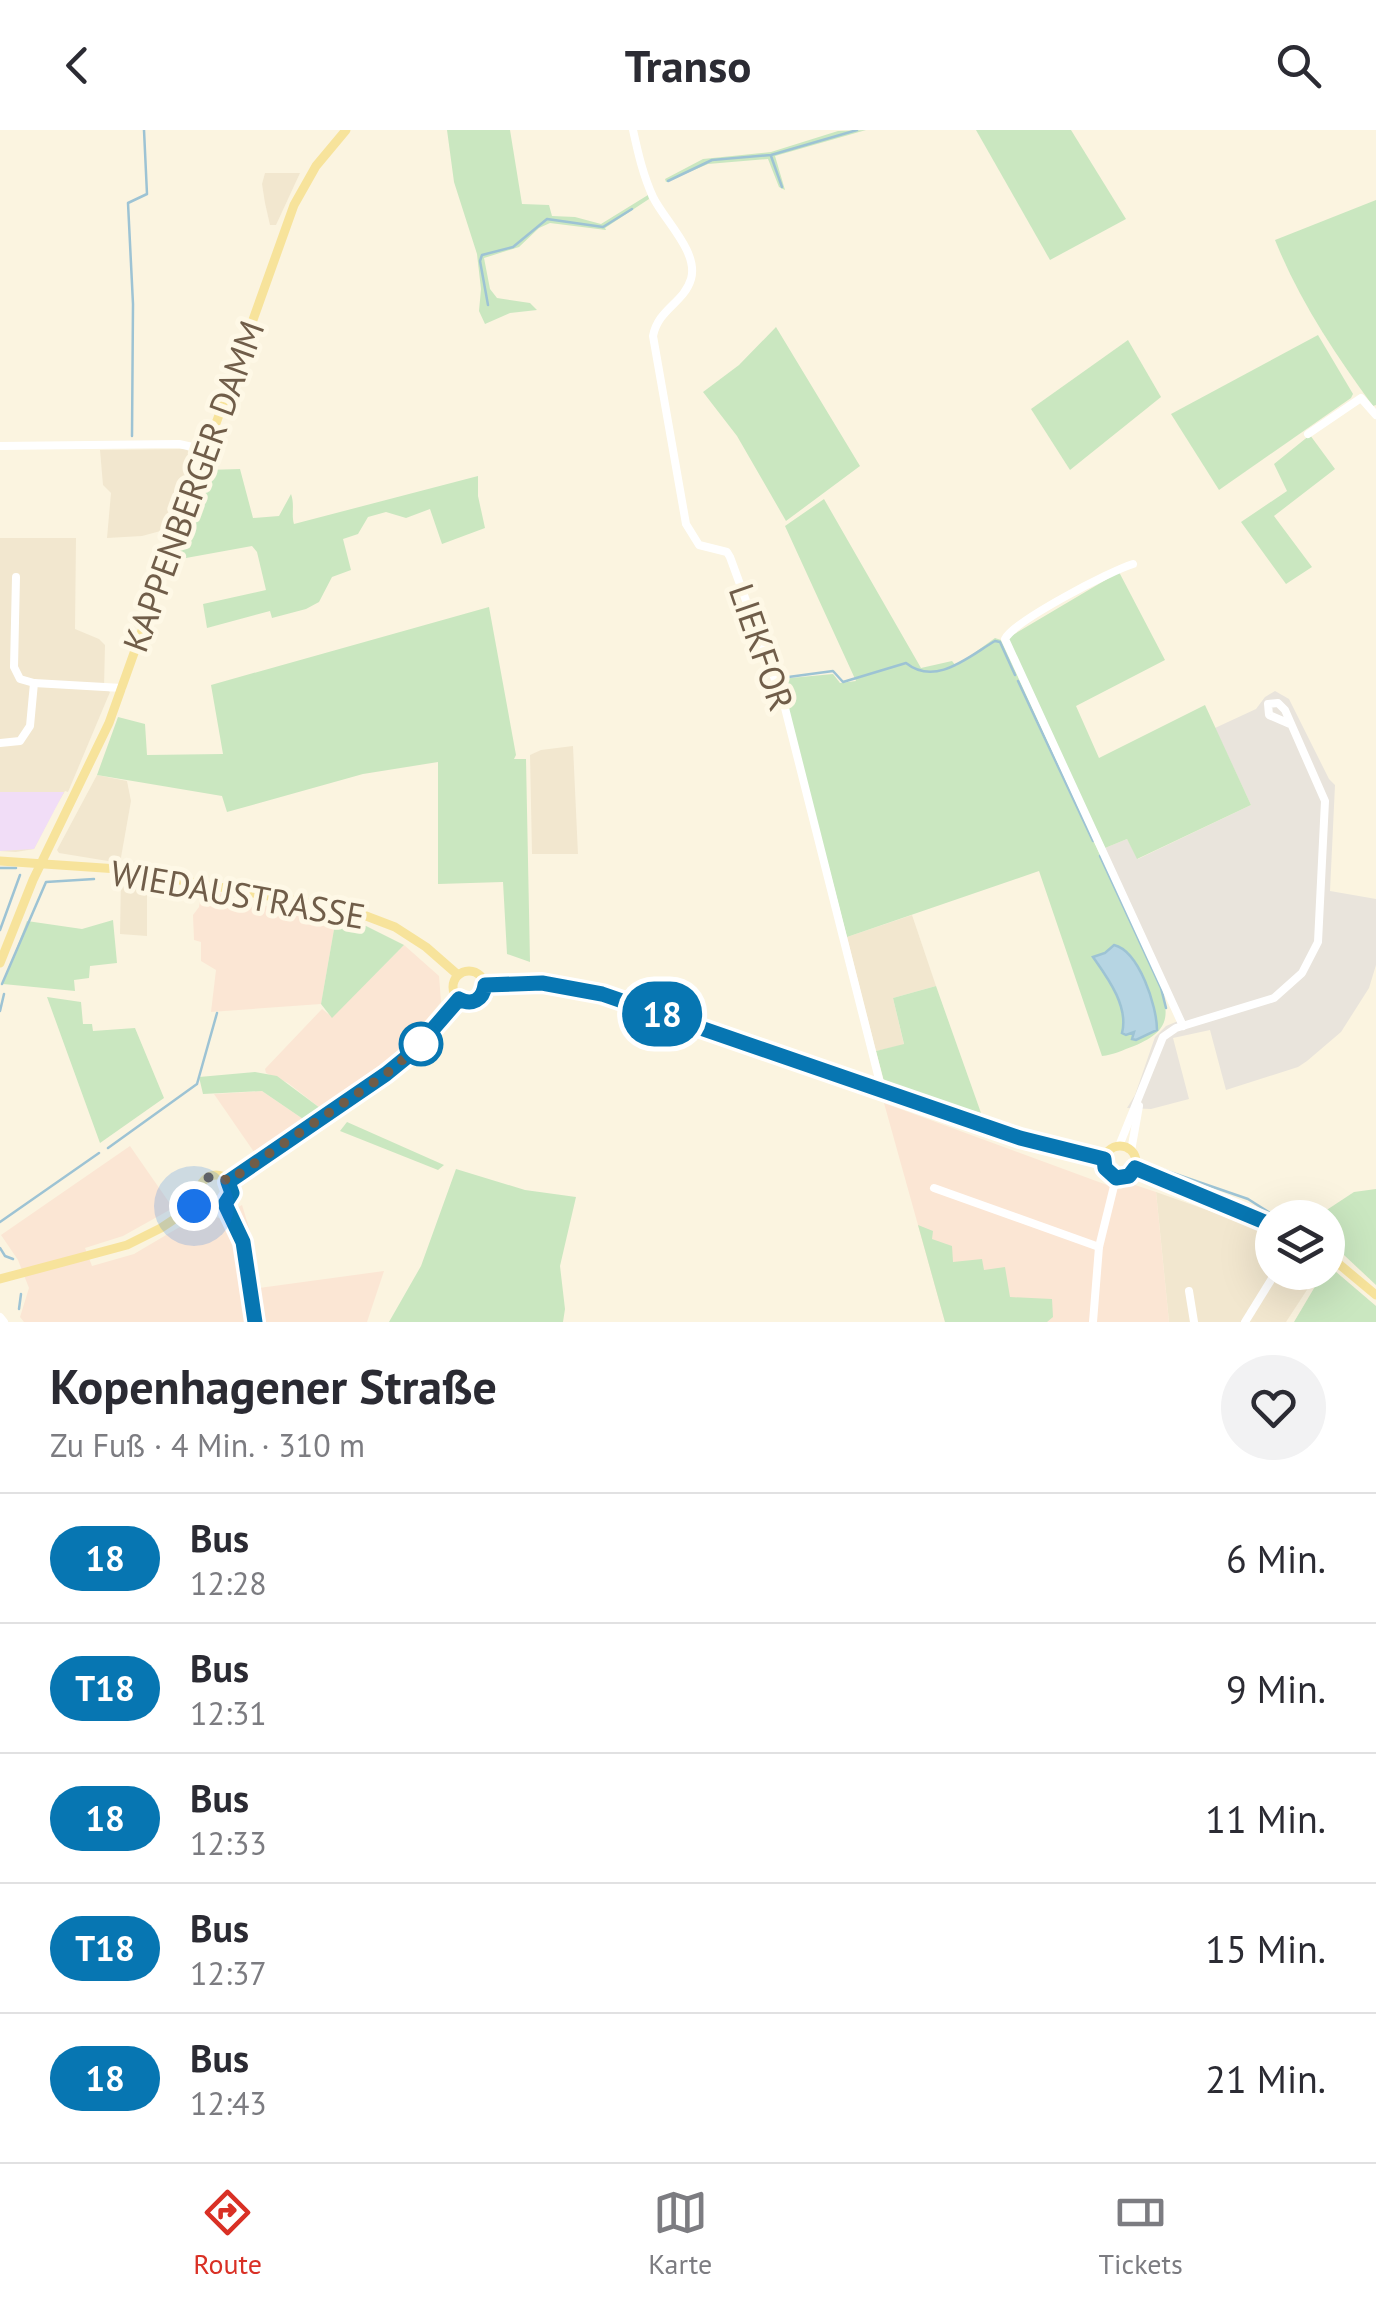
<!DOCTYPE html>
<html lang="de">
<head>
<meta charset="utf-8">
<style>
  body { margin:0; font-family:"PT Sans",sans-serif; background:#f2f2f3; color:#2b2b33; height:100vh; display:flex; flex-direction:column; font-size:38px; white-space:nowrap }
  * { box-sizing:border-box; margin:0 }
  p { font-size:32px; color:#7c7c81 }
  .icon { flex:none; width:55px; height:55px; fill:none; stroke:currentColor; stroke-width:2; stroke-linecap:round; stroke-linejoin:round }
  .map { position:relative; height:1192px; overflow:hidden }
  .panel { display:flex; flex-direction:column; background:#fff; flex:1 }
  .panel>* { flex:none }
  .badge { padding:0 20px; border-radius:32px; font-size:35px; line-height:65px }
  .fabs { position:absolute; left:1255px; top:1070px; display:grid; gap:20px }
  .fabs a { display:grid; place-items:center; width:90px; height:90px; border-radius:50%; background:#fff; box-shadow:0 10px 40px #0002; font-size:50px }
  .you { position:absolute; width:50px; height:50px; margin:-25px; border:8px solid #fff; border-radius:50%; background:#1a73e8; box-shadow:0 0 0 15px #1a73e833 }
  .map>.badge { position:absolute; translate:-50% -50%; box-shadow:0 0 0 5px #fff }
  .round { display:grid; place-items:center; flex:none; width:105px; height:105px; border-radius:52px; background:#f2f2f3 }
  .overview { display:flex; align-items:center; justify-content:space-between; height:170px; padding:0 50px }
  h1 { font-size:48px; font-weight:700; line-height:75px }
  ul { padding:0; list-style:none }
  li { display:flex; align-items:center; gap:30px; height:130px; padding:0 50px; border-top:2px solid #e1e1e2 }
  li div { flex:1 }
  li b { display:block; font-size:38px }
  li em { font-style:normal }
  li .badge { min-width:110px; font-weight:700; text-align:center }
  header { display:flex; justify-content:space-between; align-items:center; height:130px; padding:0 50px; background:#fff; font-size:45px; font-weight:700 }
  .tab-bar { display:flex; justify-content:space-around; align-items:center; height:140px; border-top:2px solid #e1e1e2; background:#fff; font-size:28px; color:#7c7c81 }
  .tab-bar a { display:grid; justify-items:center; gap:5px }
  .tab-bar .on { color:#d93025 }
  .map>svg:first-child { display:block }
  .residential { fill:#f2e7cf }
  .commercial { fill:#fbe6d4 }
  .industrial { fill:#e9e4dc }
  .education { fill:#f1ddf7 }
  .green { fill:#cae7c0 }
  .water { fill:#b6d5e3; stroke:#9dc3d4; stroke-width:2.5 }
  .lines { fill:none; stroke-linecap:round; stroke-linejoin:round }
  .stream { stroke:#9dc3d4; stroke-width:2.5 }
  .minor { stroke:#fff; stroke-width:8 }
  .major { stroke:#f7e39b; stroke-width:9 }
  .line-casing { stroke:#fff; stroke-width:22 }
  .line { stroke:#0776b2; stroke-width:15 }
  .walk { stroke:#705d49; stroke-width:10; stroke-dasharray:0 18 }
  .stop-dot { fill:#fff; stroke:#0776b2; stroke-width:5 }
  .labels { text-anchor:middle; dominant-baseline:central; stroke-width:10; stroke-linejoin:round; paint-order:stroke }
  .street-label { font-size:35px; fill:#705d49; stroke:#fef8e6 }
</style>
</head>
<body>
<header><svg class="icon" aria-label="back" viewBox="0 0 24 24"><path d="M15 5l-7 7 7 7"/></svg>Transo<svg class="icon" aria-label="search" viewBox="0 0 24 24"><circle cx="10" cy="10" r="6"/><path d="M15 15l6 6"/></svg></header>
<div class="map">
<svg width="1376" height="1192" viewBox="0 0 1376 1192">
  <rect width="100%" height="100%" fill="#fbf4e0"/>
  <g class="residential">
    <path d="M 265,43 L 300,43 L 276,95 L 270,95 L 265,73 L 262,54 Z"/>
    <path d="M 185,319 L 192,323 L 193,331 L 168,399 L 142,406 L 107,408 L 111,363 L 103,355 L 100,320 Z"/>
    <path d="M 0,408 L 76,408 L 75,499 L 99,509 L 105,515 L 104,558 L 110,562 L 68,662 L 65,661 L 55,678 L 34,719 L 16,722 L 0,721 Z"/>
    <path d="M 573,616 L 578,724 L 532,724 L 530,625 L 541,620 Z"/>
    <path d="M 97,645 L 127,651 L 131,671 L 120,733 L 59,723 L 57,720 Z"/>
    <path d="M 121,746 L 147,751 L 147,806 L 120,804 Z"/>
    <path d="M 912,785 L 936,856 L 893,868 L 904,915 L 876,921 L 847,807 Z"/>
    <path d="M 1156,1062 L 1272,1103 L 1272,1142 L 1318,1143 L 1286,1192 L 1169,1192 Z"/>
  </g>
  <g class="commercial">
    <path d="M 202,760 L 255,769 L 255,774 L 336,788 L 321,874 L 211,882 L 216,840 L 201,831 L 201,812 L 194,810 L 193,785 L 199,777 Z"/>
    <path d="M 404,815 L 439,846 L 441,872 L 401,920 L 320,978 L 288,953 L 266,943 L 265,939 L 322,879 L 332,887 Z"/>
    <path d="M 262,961 L 303,989 L 254,1022 L 214,964 Z"/>
    <path d="M 884,973 L 1107,1055 L 1121,1059 L 1132,1054 L 1156,1062 L 1169,1192 L 945,1192 Z"/>
    <path d="M 130,1016 L 173,1078 L 123,1106 L 85,1118 L 92,1136 L 134,1124 L 200,1085 L 219,1088 L 242,1075 L 254,1114 L 259,1158 L 384,1141 L 367,1192 L 24,1192 L 20,1187 L 29,1158 L 18,1130 L 1,1105 Z"/>
  </g>
  <path class="industrial" d="M 1275,561 L 1289,569 L 1329,649 L 1335,655 L 1330,761 L 1376,769 L 1376,835 L 1369,858 L 1341,902 L 1307,931 L 1298,937 L 1226,960 L 1210,900 L 1173,908 L 1189,969 L 1151,979 L 1127,978 L 1135,965 L 1155,907 L 1166,896 L 1183,889 L 1105,718 L 1127,709 L 1138,729 L 1251,675 L 1215,598 L 1256,579 L 1265,567 Z"/>
  <path class="education" d="M 0,662 L 64,662 L 34,719 L 0,721 Z"/>
  <g class="green">
    <path d="M 447,0 L 510,0 L 522,74 L 549,75 L 552,86 L 575,87 L 601,94 L 648,65 L 649,69 L 605,98 L 606,100 L 550,93 L 539,98 L 519,117 L 484,128 L 490,159 L 497,168 L 530,173 L 537,180 L 510,183 L 485,194 L 479,181 L 481,159 L 477,124 L 454,52 Z"/>
    <path d="M 866,0 L 775,26 L 785,60 L 779,57 L 768,29 L 708,34 L 666,52 L 665,49 L 703,29 L 771,22 L 838,1 Z"/>
    <path d="M 976,0 L 1071,0 L 1126,89 L 1050,130 Z"/>
    <path d="M 1376,70 L 1376,275 L 1373,276 C 1335,224 1299,170 1275,110 Z"/>
    <path d="M 776,197 L 860,336 L 786,391 L 737,306 L 703,262 L 739,235 Z"/>
    <path d="M 1318,205 L 1353,264 L 1351,268 L 1219,360 L 1171,284 Z"/>
    <path d="M 1128,210 L 1161,267 L 1070,340 L 1031,279 Z"/>
    <path d="M 1310,305 L 1335,339 L 1274,386 L 1312,437 L 1286,454 L 1241,392 L 1287,361 L 1274,334 Z"/>
    <path d="M 240,339 L 253,388 L 279,386 L 291,364 C 295,375 291,384 294,394 L 478,346 L 478,366 L 485,398 L 442,414 L 430,379 L 406,388 L 386,382 L 368,387 L 358,404 L 343,409 L 351,440 L 332,447 L 319,472 L 306,479 L 272,488 L 270,481 L 207,498 L 203,474 L 266,460 L 257,422 L 252,416 L 175,430 L 207,340 Z"/>
    <path d="M 824,369 L 921,538 L 952,531 L 956,536 L 995,508 L 1001,510 L 1158,850 C 1171,886 1170,901 1134,916 C 1123,920 1113,925 1102,926 L 1039,741 L 847,807 L 780,549 L 833,544 L 840,553 L 856,551 L 785,396 Z"/>
    <path d="M 1119,442 L 1165,530 L 1076,576 L 1099,628 L 1205,575 L 1251,675 L 1137,729 L 1127,709 L 1105,718 L 1006,509 Z"/>
    <path d="M 489,477 L 516,625 L 514,629 L 526,629 L 530,832 L 507,824 L 503,752 L 438,754 L 438,632 L 363,644 L 227,682 L 222,666 L 97,645 L 118,587 L 145,594 L 147,625 L 223,624 L 211,555 Z"/>
    <path d="M 336,788 L 366,796 L 404,815 L 332,888 L 321,874 Z"/>
    <path d="M 113,790 L 117,833 L 90,836 L 89,848 L 74,850 L 75,861 L 3,854 L 27,791 L 82,799 Z"/>
    <path d="M 936,856 L 981,983 L 885,955 L 876,921 L 904,914 L 893,868 Z"/>
    <path d="M 47,867 L 81,872 L 83,894 L 92,894 L 93,901 L 135,898 L 164,968 L 100,1013 Z"/>
    <path d="M 255,942 L 277,946 L 320,978 L 303,989 L 262,961 L 203,964 L 199,947 Z"/>
    <path d="M 347,992 L 444,1035 L 438,1040 L 340,1001 Z"/>
    <path d="M 456,1039 L 525,1060 L 576,1067 L 560,1136 L 565,1179 L 563,1192 L 389,1192 L 421,1136 Z"/>
    <path d="M 1376,1059 L 1376,1155 L 1328,1110 L 1328,1088 L 1316,1087 L 1354,1062 Z"/>
    <path d="M 918,1095 L 933,1101 L 932,1109 L 952,1116 L 953,1132 L 982,1129 L 984,1140 L 1005,1137 L 1010,1167 L 1052,1169 L 1053,1187 L 1047,1192 L 945,1192 Z"/>
    <path d="M 1328,1135 L 1376,1176 L 1376,1192 L 1294,1192 L 1323,1143 L 1328,1142 Z"/>
  </g>
  <path class="water" d="M 1114,815 C 1139,821 1157,876 1157,900 L 1136,910 L 1132,909 L 1134,902 L 1126,905 L 1122,903 C 1129,876 1107,847 1093,827 L 1105,823 Z"/>
  <g class="lines">
    <g class="stream">
      <path d="M 771,26 L 782,57"/>
      <path d="M 668,51 L 712,30 L 771,25 L 857,0"/>
      <path d="M 488,175 L 480,131 L 482,125 L 513,117 L 547,89 L 603,97 L 632,79"/>
      <path d="M 132,306 L 133,174 L 128,73 L 147,64 L 144,0"/>
      <path d="M 781,548 L 833,541 L 843,552 L 906,533 C 936,557 969,526 995,511 L 1000,512 L 1015,545"/>
      <path d="M 1018,551 L 1093,711"/>
      <path d="M 1100,726 L 1161,858 L 1166,878"/>
      <path d="M 0,738 L 16,738"/>
      <path d="M 0,800 L 20,745"/>
      <path d="M 2,854 L 46,752 L 94,749"/>
      <path d="M 0,881 L 4,864"/>
      <path d="M 108,1018 L 197,954 L 217,883"/>
      <path d="M 1161,1039 L 1248,1069 L 1278,1088"/>
      <path d="M 0,1092 L 99,1023"/>
      <path d="M 0,1118 L 5,1126 L 13,1129"/>
      <path d="M 19,1179 L 21,1164"/>
    </g>
    <g class="minor">
      <path d="M 633,0 C 638,23 643,45 653,67 C 664,90 699,122 691,149 C 684,173 658,179 653,206 L 686,394 L 699,415 L 727,422 L 730,427 L 784,574 L 882,961"/>
      <path d="M 1308,304 L 1361,268 L 1376,285"/>
      <path d="M 0,316 L 179,314 L 206,320"/>
      <path d="M 1133,434 C 1110,441 1014,491 1005,509 L 1183,896"/>
      <path d="M 16,447 L 14,537 L 20,549 L 34,553 L 122,558"/>
      <path d="M 0,613 L 20,611 L 30,596 L 34,553"/>
      <path d="M 1119,1016 L 1163,907 L 1176,898 L 1274,868 L 1302,843 L 1318,812 L 1325,671 L 1285,580 L 1278,573 L 1268,574 L 1269,585 L 1290,594"/>
      <path d="M 1131,1021 L 1139,976"/>
      <path d="M 934,1058 L 1099,1117"/>
      <path d="M 225,1074 L 243,1113 L 255,1192"/>
      <path d="M 1189,1161 L 1194,1192"/>
      <path d="M 0,1187 L 4,1192"/>
      <path d="M 1093,1192 L 1099,1117 L 1116,1048"/>
      <path d="M 1245,1192 L 1276,1142"/>
    </g>
    <g class="major">
      <path d="M 0,731 L 118,739 L 353,781 L 395,797 L 426,817 L 458,845"/>
      <path d="M 0,833 L 33,750 L 109,593 L 294,75 L 316,36 L 346,0"/>
      <circle cx="469" cy="857" r="16"/>
      <path d="M 485,855 L 542,853 L 602,864 L 1020,1009 L 1104,1029"/>
      <circle cx="1120" cy="1032" r="16"/>
      <path d="M 1135,1038 L 1272,1095"/>
      <circle cx="216" cy="1061" r="16"/>
      <path d="M 228,1052 L 398,935 L 459,869"/>
      <path d="M 1328,1125 L 1376,1165"/>
      <path d="M 0,1149 L 127,1115 L 161,1098 L 203,1070"/>
    </g>
  </g>
  <g class="lines">
    <g class="line-casing">
      <path id="line" d="M 255,1192 L 243,1112 L 225,1074 L 232,1063 L 228,1052 L 386,944 L 413,922 L 459,869 C 472,876 483,870 485,855 L 542,853 L 602,864 L 1020,1008 L 1104,1029 L 1105,1038 L 1116,1048 L 1129,1046 L 1135,1038 L 1272,1095"/>
    </g>
    <use href="#line" class="line"/>
    <path class="walk" d="M 194,1076 L 202,1070 L 201,1054 C 209,1044 219,1043 228,1052 L 236,1046 L 386,944 L 421,914"/>
  </g>
  <circle class="stop-dot" cx="421" cy="914" r="20"/>
  <g class="labels">
    <g class="street-label">
      <text transform="translate(193 356) rotate(-70)">KAPPENBERGER DAMM</text>
      <text transform="translate(762 517) rotate(71)">LIEKFOR</text>
      <text transform="translate(238 764) rotate(10)">WIEDAUSTRASSE</text>
    </g>
  </g>
</svg>
<div class="fabs">
<a><svg class="icon" aria-label="layers" viewBox="0 0 24 24"><path d="M12 4l9 5-9 5-9-5zM3 14l9 5 9-5"/></svg></a>
</div>
<div class="you" style="left:194px;top:1076px"></div>
<b class="badge" style="left:662px;top:884px;background:#0776b2;color:#fff">18</b>
</div>
<section class="panel">
<div class="overview"><div><h1>Kopenhagener Straße</h1><p>Zu Fuß · 4 Min. · 310 m</p></div><a class="round"><svg class="icon" aria-label="heart" viewBox="0 0 24 24"><path d="M12 20l-8-8c-3-5 5-10 8-4 3-6 11-1 8 4z"/></svg></a></div>
<ul>
<li><span class="badge" style="background:#0776b2;color:#fff">18</span><div><b>Bus</b><p>12:28</p></div><em>6 Min.</em></li>
<li><span class="badge" style="background:#0776b2;color:#fff">T18</span><div><b>Bus</b><p>12:31</p></div><em>9 Min.</em></li>
<li><span class="badge" style="background:#0776b2;color:#fff">18</span><div><b>Bus</b><p>12:33</p></div><em>11 Min.</em></li>
<li><span class="badge" style="background:#0776b2;color:#fff">T18</span><div><b>Bus</b><p>12:37</p></div><em>15 Min.</em></li>
<li><span class="badge" style="background:#0776b2;color:#fff">18</span><div><b>Bus</b><p>12:43</p></div><em>21 Min.</em></li>
</ul>
</section>
<nav class="tab-bar">
<a class="on"><svg class="icon" aria-label="directions" viewBox="0 0 24 24"><path d="M12 3l9 9-9 9-9-9zM9 14v-3h6M13 9l2 2-2 2"/></svg>Route</a>
<a><svg class="icon" aria-label="map" viewBox="0 0 24 24"><path d="M3 6l6-2 6 2 6-2v14l-6 2-6-2-6 2zM9 4v14M15 6v14"/></svg>Karte</a>
<a><svg class="icon" aria-label="tickets" viewBox="0 0 24 24"><path d="M3 7h18v10H3zM15 7v10"/></svg>Tickets</a>
</nav>
</body>
</html>
